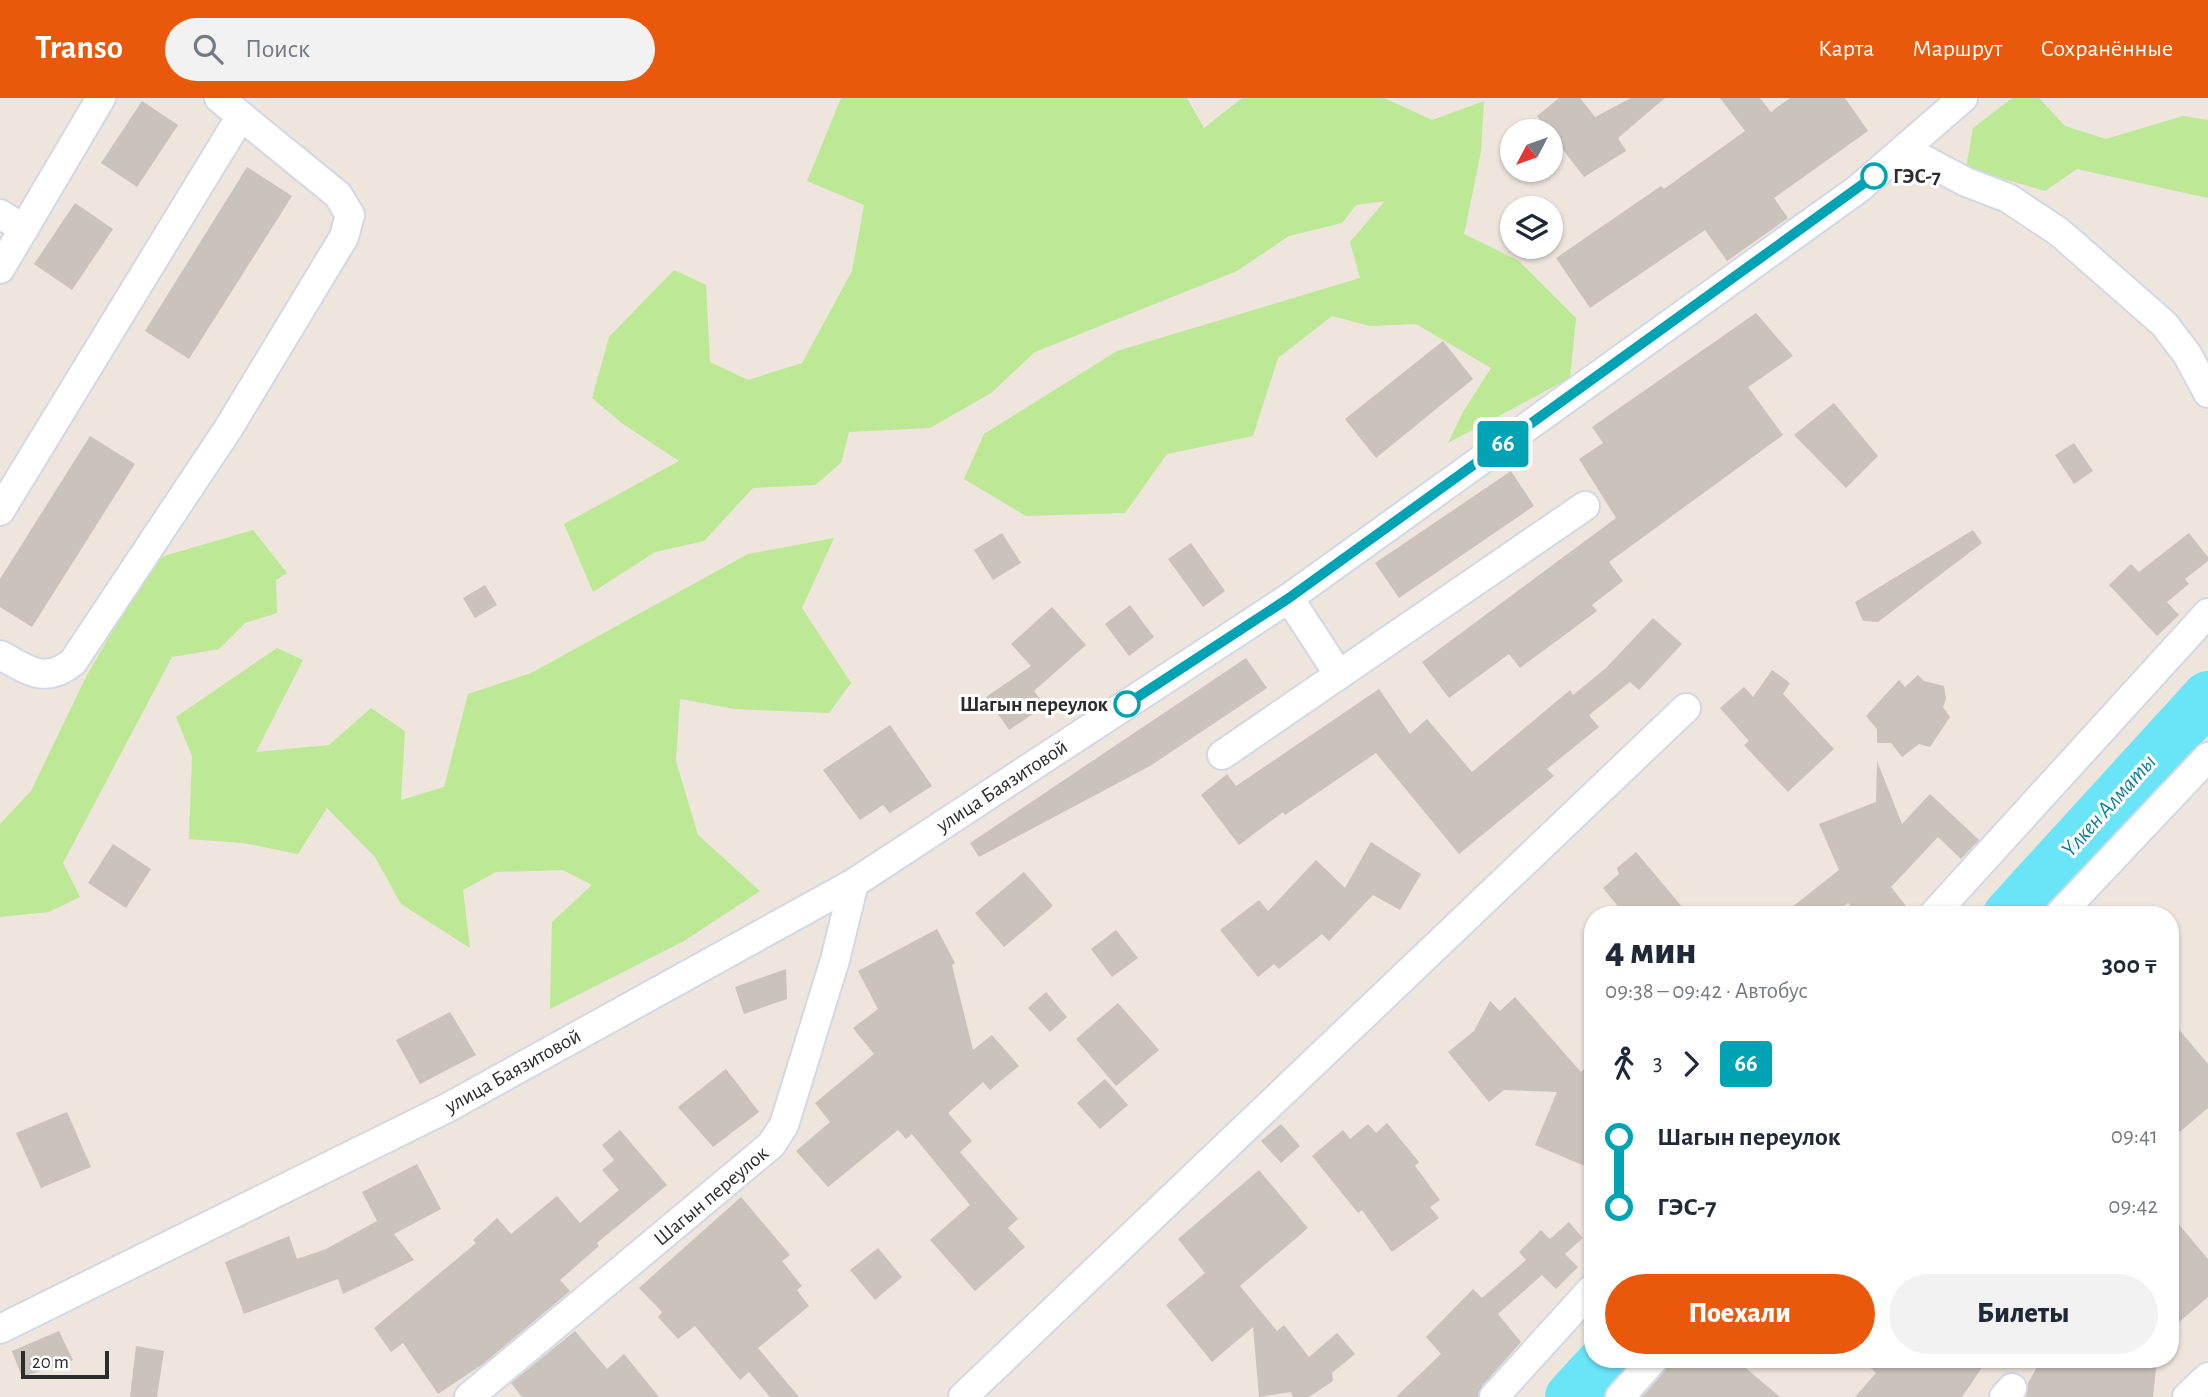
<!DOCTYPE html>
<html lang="ru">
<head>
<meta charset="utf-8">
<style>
  body { margin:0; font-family:"Alegreya Sans",sans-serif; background:#f2f2f3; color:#1f2937; height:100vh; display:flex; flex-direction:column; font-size:26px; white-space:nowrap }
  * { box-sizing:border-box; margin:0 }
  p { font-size:23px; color:#747a83 }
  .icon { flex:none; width:38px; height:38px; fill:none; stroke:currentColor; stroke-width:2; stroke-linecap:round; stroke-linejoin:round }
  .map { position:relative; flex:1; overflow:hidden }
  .side { position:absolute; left:1584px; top:808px; width:595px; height:462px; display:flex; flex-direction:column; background:#fff; border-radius:28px; box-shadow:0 2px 5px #0004 }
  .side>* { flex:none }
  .badge { padding:0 14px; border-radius:5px; font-size:24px; line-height:46px }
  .needle { width:46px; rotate:229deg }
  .buttons { position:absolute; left:1500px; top:21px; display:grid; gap:14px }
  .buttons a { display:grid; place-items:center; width:63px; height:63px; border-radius:50%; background:#fff; box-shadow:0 2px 5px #0004; font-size:35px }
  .scale { position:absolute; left:21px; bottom:18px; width:88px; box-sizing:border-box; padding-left:7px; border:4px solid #2c2c2c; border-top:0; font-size:19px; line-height:24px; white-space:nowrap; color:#2c2c2c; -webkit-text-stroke:5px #fff; paint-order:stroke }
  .map>.badge { position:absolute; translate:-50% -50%; box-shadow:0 0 0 4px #fff }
  .legs { display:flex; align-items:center; gap:10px; height:77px; padding:0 21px; font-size:23px }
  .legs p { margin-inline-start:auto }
  .summary { display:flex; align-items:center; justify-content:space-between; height:119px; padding:0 21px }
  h1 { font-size:38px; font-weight:800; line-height:52px }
  .action { display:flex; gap:14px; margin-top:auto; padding:14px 21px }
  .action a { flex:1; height:80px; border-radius:42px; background:#ea580c; color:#fff; font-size:28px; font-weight:800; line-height:80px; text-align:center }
  .action a+a { background:#f2f2f3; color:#1f2937 }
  ul { padding:0 21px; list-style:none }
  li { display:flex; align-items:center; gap:24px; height:70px; font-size:26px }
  li i { display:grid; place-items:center; width:10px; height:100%; margin:0 9px; background:currentColor }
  li i::after { content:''; width:18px; height:18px; margin:-9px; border:5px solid; border-radius:50%; background:#fff }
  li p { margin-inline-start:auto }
  li:first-child i { background:linear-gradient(#0000 50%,currentColor 0) }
  li:last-child i { background:linear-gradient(currentColor 50%,#0000 0) }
  header { display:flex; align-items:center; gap:42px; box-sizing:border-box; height:98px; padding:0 35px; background:#ea580c; color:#fff }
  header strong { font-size:33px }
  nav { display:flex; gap:38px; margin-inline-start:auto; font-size:24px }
  .search { width:490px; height:63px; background:#f2f2f3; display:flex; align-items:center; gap:18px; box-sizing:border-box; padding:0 24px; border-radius:38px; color:#747a83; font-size:26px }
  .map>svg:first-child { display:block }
  .green { fill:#bde896 }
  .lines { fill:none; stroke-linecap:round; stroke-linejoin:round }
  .river { stroke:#6ae4f7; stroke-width:52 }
  .building { fill:#c9c3bc }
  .minor-casing { stroke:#d2d8e5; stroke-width:32 }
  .minor { stroke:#fff; stroke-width:28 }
  .line-1-casing { stroke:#fff; stroke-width:16 }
  .line-1 { stroke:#00a3b4; stroke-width:10 }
  .stop-1-dot { fill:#fff; stroke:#00a3b4; stroke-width:3.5 }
  .labels { text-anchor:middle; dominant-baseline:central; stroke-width:6; stroke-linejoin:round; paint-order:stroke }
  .stop-label { font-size:21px; font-weight:bold; fill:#2c2c2c; stroke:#fff; text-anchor:start }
  .street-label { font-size:21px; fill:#2c2c2c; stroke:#fff }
  .water-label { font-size:23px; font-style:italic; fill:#057ea0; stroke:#fff }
</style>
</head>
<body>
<header>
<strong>Transo</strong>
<div class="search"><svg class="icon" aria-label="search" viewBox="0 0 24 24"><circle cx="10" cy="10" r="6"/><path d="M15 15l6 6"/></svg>Поиск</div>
<nav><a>Карта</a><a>Маршрут</a><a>Сохранённые</a></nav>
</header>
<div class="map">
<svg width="2208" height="1299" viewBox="0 0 2208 1299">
  <rect width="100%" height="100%" fill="#eee5dd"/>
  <g class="green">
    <path d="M 841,0 L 1187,0 L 1204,30 L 1242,0 L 1384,0 L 1432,22 L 1484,3 L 1481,54 L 1464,136 L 1519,163 L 1576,220 L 1570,280 L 1448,345 L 1463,314 L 1491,270 L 1416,226 L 1370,228 L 1332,218 L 1278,260 L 1253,338 L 1167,356 L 1125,415 L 1026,418 L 964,381 L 984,336 L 1117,253 L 1360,180 L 1350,144 L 1385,103 L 1356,107 L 1342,125 L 1289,138 L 1237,173 L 1035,254 L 991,295 L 930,330 L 849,334 L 841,365 L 815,387 L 753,390 L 704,443 L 655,454 L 593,494 L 564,426 L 679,363 L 623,326 L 592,300 L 609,239 L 674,172 L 706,187 L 710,264 L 748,282 L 802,265 L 852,173 L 864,107 L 807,83 Z"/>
    <path d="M 2012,0 L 2039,0 L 2065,28 L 2106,41 L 2183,18 L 2208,22 L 2208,100 L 2077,71 L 2045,93 L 1966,70 L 1973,30 Z"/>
    <path d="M 253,432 L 287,475 L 276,482 L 277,515 L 245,525 L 219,551 L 172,559 L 63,765 L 80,799 L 49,814 L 0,819 L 0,726 L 31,693 L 86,579 L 154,461 Z"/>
    <path d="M 834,440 L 802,510 L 851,585 L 829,615 L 735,611 L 680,601 L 676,663 L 698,737 L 760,793 L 684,843 L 550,911 L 552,824 L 592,787 L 563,772 L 496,774 L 463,792 L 470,850 L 401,806 L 375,759 L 327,710 L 298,756 L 243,745 L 189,741 L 192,658 L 176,619 L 277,550 L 303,562 L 256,654 L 329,647 L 371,610 L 405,633 L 401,702 L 444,689 L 468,596 L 531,575 L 748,456 Z"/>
  </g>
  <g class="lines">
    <g class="river">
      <path d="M 2009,817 L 2208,599"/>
      <path d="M 1571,1299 L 1605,1262"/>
    </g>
  </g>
  <g class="building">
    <path d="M 1559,0 L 1580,0 L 1595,19 L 1631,0 L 1665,0 L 1618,40 L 1626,53 L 1584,79 L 1537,18 Z"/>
    <path d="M 1720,0 L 1760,0 L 1771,14 L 1790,0 L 1845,0 L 1868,33 L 1774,100 L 1788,120 L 1727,163 L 1705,132 L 1590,210 L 1556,160 L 1661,88 L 1664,91 L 1745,33 Z"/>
    <path d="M 142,3 L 178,27 L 137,89 L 101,65 Z"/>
    <path d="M 247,69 L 292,98 L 189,261 L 145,233 Z"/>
    <path d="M 75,105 L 113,131 L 72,192 L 34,166 Z"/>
    <path d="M 1756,215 L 1793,258 L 1748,289 L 1783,337 L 1609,464 L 1623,483 L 1592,507 L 1597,513 L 1520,570 L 1509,556 L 1449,600 L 1422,564 L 1616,420 L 1579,361 L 1603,345 L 1592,329 Z"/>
    <path d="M 1443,243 L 1473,281 L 1376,360 L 1345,321 Z"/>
    <path d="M 1834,305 L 1878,358 L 1846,390 L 1794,337 Z"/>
    <path d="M 90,338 L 135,366 L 32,529 L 0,509 L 0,481 Z"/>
    <path d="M 2074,345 L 2093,373 L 2074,386 L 2055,357 Z"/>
    <path d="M 1511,373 L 1534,408 L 1399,500 L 1375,465 Z"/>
    <path d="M 1973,432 L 1982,445 L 1878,524 L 1863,523 L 1855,504 Z"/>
    <path d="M 1002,435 L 1021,465 L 993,482 L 974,452 Z"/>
    <path d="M 2189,435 L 2208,459 L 2208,463 L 2185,481 L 2189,486 L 2167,504 L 2179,517 L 2157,538 L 2109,487 L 2131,466 L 2139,474 Z"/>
    <path d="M 1191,445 L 1225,493 L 1203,509 L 1168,461 Z"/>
    <path d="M 485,487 L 497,507 L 475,520 L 463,500 Z"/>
    <path d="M 1130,507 L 1154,539 L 1129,558 L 1105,526 Z"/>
    <path d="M 1052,509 L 1086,547 L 1034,593 L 1045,608 L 1009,632 L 986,599 L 1031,568 L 1011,546 Z"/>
    <path d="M 1653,520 L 1682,546 L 1639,592 L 1630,584 L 1589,617 L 1599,629 L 1547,671 L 1554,678 L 1459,756 L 1376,655 L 1285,717 L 1283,714 L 1239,747 L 1201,697 L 1227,676 L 1236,688 L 1379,591 L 1410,636 L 1427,621 L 1472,674 L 1570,592 L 1573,597 L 1606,570 Z"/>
    <path d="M 1246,560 L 1267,590 L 1150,668 L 979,759 L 970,745 Z"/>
    <path d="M 1772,572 L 1790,585 L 1783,596 L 1834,651 L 1788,694 L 1744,647 L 1749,643 L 1720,610 L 1744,589 L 1753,599 Z"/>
    <path d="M 1918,577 L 1924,583 L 1944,588 L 1946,601 L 1943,609 L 1950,619 L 1930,649 L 1919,646 L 1902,659 L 1891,645 L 1877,645 L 1877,631 L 1866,618 L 1899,582 L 1905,589 Z"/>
    <path d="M 890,627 L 932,688 L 890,715 L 883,707 L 860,722 L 823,672 Z"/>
    <path d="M 1877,663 L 1902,726 L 1930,696 L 1979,742 L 1961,761 L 1938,739 L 1891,789 L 1913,817 L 1858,817 L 1848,805 L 1833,817 L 1782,817 L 1839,772 L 1819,726 L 1876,704 Z"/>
    <path d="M 1371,744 L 1421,776 L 1400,812 L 1373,797 L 1329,843 L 1322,836 L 1279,871 L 1274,866 L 1258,879 L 1220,832 L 1259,802 L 1268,813 L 1316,762 L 1345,790 Z"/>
    <path d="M 113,746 L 151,771 L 126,810 L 88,785 Z"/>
    <path d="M 1636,754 L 1689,817 L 1625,817 L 1603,790 L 1619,776 L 1617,770 Z"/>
    <path d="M 1024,774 L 1053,808 L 1004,849 L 975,815 Z"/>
    <path d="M 937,831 L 955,865 L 952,867 L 973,952 L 992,937 L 1019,968 L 990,992 L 983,984 L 948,1015 L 972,1043 L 960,1054 L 1018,1121 L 1008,1130 L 1025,1149 L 975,1193 L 930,1142 L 970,1107 L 912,1036 L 906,1041 L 898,1032 L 828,1089 L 796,1053 L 830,1024 L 815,1005 L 874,956 L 853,930 L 878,911 L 858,873 Z"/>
    <path d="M 1116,832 L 1138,860 L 1112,879 L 1091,851 Z"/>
    <path d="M 786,871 L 787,901 L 744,916 L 735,889 Z"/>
    <path d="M 1046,894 L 1067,919 L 1050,934 L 1028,910 Z"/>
    <path d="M 1515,899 L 1581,974 L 1592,964 L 1592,1071 L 1535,1047 L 1557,994 L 1504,992 L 1489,1004 L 1448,954 L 1474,933 L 1490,903 L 1500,913 Z"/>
    <path d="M 1118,905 L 1159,952 L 1116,988 L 1076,941 Z"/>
    <path d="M 450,914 L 476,957 L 420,986 L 396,942 Z"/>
    <path d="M 2170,921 L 2208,966 L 2208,1010 L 2170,1042 Z"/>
    <path d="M 726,971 L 759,1014 L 713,1049 L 678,1009 Z"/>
    <path d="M 1105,981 L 1128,1007 L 1100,1031 L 1077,1005 Z"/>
    <path d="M 67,1014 L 91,1069 L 41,1090 L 16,1035 Z"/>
    <path d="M 1387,1025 L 1419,1064 L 1415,1068 L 1440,1102 L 1430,1109 L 1439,1120 L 1392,1154 L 1362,1112 L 1358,1115 L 1312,1058 L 1343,1032 L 1350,1041 L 1368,1026 L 1376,1035 Z"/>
    <path d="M 1281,1026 L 1300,1048 L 1281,1065 L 1261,1043 Z"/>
    <path d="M 620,1032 L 667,1087 L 597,1145 L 599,1148 L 560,1182 L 570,1193 L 483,1266 L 438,1296 L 403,1245 L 391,1254 L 374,1230 L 476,1145 L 473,1142 L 497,1120 L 511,1136 L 557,1098 L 580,1125 L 619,1092 L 602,1072 L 614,1062 L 602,1047 Z"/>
    <path d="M 417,1066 L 441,1111 L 394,1136 L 414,1162 L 343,1196 L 338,1181 L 244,1216 L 225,1164 L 289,1138 L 297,1161 L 326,1151 L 377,1123 L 362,1094 Z"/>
    <path d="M 1259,1072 L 1308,1130 L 1240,1188 L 1277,1233 L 1284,1227 L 1309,1259 L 1337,1235 L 1355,1256 L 1332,1275 L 1333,1283 L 1309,1299 L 1293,1299 L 1291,1294 L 1259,1299 L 1253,1229 L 1212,1264 L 1166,1207 L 1205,1175 L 1178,1141 Z"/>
    <path d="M 741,1099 L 790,1157 L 782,1163 L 802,1188 L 797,1192 L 809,1208 L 758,1250 L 799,1299 L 770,1299 L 749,1274 L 740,1282 L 695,1228 L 678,1241 L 658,1219 L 662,1214 L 639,1190 Z"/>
    <path d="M 2170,1116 L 2208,1161 L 2208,1199 L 2170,1232 Z"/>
    <path d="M 1569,1124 L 1583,1140 L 1565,1156 L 1578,1169 L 1556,1191 L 1542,1177 L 1498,1216 L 1521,1244 L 1482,1288 L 1478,1299 L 1396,1299 L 1441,1256 L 1426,1239 L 1473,1191 L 1482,1200 L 1526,1162 L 1519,1154 L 1541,1132 L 1550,1141 Z"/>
    <path d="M 878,1150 L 902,1179 L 875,1202 L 850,1172 Z"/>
    <path d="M 59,1233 L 73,1262 L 22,1279 L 12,1253 Z"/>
    <path d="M 575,1233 L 607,1271 L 624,1256 L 659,1299 L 522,1299 L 511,1285 Z"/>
    <path d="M 136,1248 L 164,1253 L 157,1299 L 130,1299 Z"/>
    <path d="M 1669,1262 L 1736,1262 L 1780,1299 L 1642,1299 L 1665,1273 Z"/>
    <path d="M 1863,1262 L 1987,1262 L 1962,1299 L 1855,1299 L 1876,1275 Z"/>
    <path d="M 2041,1262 L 2157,1262 L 2153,1299 L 2026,1299 L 2028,1285 Z"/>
  </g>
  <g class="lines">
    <g class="minor-casing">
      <g id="minor">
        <path d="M 1906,52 L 1966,84 L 2008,100 L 2059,134 L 2164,226 L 2187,256 L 2208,295"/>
        <path d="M 0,116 L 24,131"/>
        <path d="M 0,171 L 101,0"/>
        <path d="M 0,413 L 241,18"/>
        <path d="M 1289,500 L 1339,577"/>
        <path d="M 0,557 C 29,572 44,587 73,564 L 228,331 L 344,139 L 350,117 L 338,97 L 219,0"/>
        <path d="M 1222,657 L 1585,408"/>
        <path d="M 1933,817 L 2208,515"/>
        <path d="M 2059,817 L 2208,659"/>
        <path d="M 0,1231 L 447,1010 L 854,785 L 1289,500 L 1858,91 L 1963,0"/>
        <path d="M 469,1299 L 771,1047 L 784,1027 L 835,862 L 854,785"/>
        <path d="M 963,1299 L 1686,610"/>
        <path d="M 1494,1299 L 1592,1191"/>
        <path d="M 1620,1299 L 1653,1262"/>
        <path d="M 2004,1299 L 2012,1290"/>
        <path d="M 2187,1299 L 2208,1279"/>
      </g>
    </g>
    <use href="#minor" class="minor"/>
  </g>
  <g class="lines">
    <g class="line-1-casing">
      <path id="line-1" d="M 1127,606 L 1289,500 L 1874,78"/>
    </g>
    <use href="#line-1" class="line-1"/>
  </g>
  <g class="stop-1-dot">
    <circle cx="1874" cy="78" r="12"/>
    <circle cx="1127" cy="606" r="12"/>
  </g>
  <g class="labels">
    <g class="stop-label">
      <text x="1893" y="78">ГЭС-7</text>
      <text x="1108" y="606" text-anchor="end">Шагын переулок</text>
    </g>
    <g class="street-label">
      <text transform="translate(1002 688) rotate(-33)">улица Баязитовой</text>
      <text transform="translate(513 973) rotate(-29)">улица Баязитовой</text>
      <text transform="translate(711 1098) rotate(-40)">Шагын переулок</text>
    </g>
    <g class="water-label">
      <text transform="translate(2109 708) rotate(-48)">Үлкен Алматы</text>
    </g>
  </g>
</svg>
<div class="buttons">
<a><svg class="needle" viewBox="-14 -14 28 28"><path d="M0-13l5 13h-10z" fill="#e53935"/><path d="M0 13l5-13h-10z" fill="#747a83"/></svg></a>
<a><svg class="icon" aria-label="layers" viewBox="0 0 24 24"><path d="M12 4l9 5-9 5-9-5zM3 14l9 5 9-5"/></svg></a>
</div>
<div class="scale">20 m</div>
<b class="badge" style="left:1503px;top:346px;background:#00a3b4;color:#fff">66</b>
<section class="side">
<div class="summary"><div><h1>4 мин</h1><p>09:38 – 09:42 · Автобус</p></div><b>300 ₸</b></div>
<div class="legs"><svg class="icon" aria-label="walk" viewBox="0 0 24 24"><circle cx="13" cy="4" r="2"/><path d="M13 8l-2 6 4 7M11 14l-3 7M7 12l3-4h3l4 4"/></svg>3<svg class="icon" aria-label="forward" viewBox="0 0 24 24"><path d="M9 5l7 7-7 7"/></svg><b class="badge" style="background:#00a3b4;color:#fff">66</b></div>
<ul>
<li><i style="color:#00a3b4"></i><b>Шагын переулок</b><p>09:41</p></li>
<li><i style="color:#00a3b4"></i><b>ГЭС-7</b><p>09:42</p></li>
</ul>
<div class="action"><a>Поехали</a><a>Билеты</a></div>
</section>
</div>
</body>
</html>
